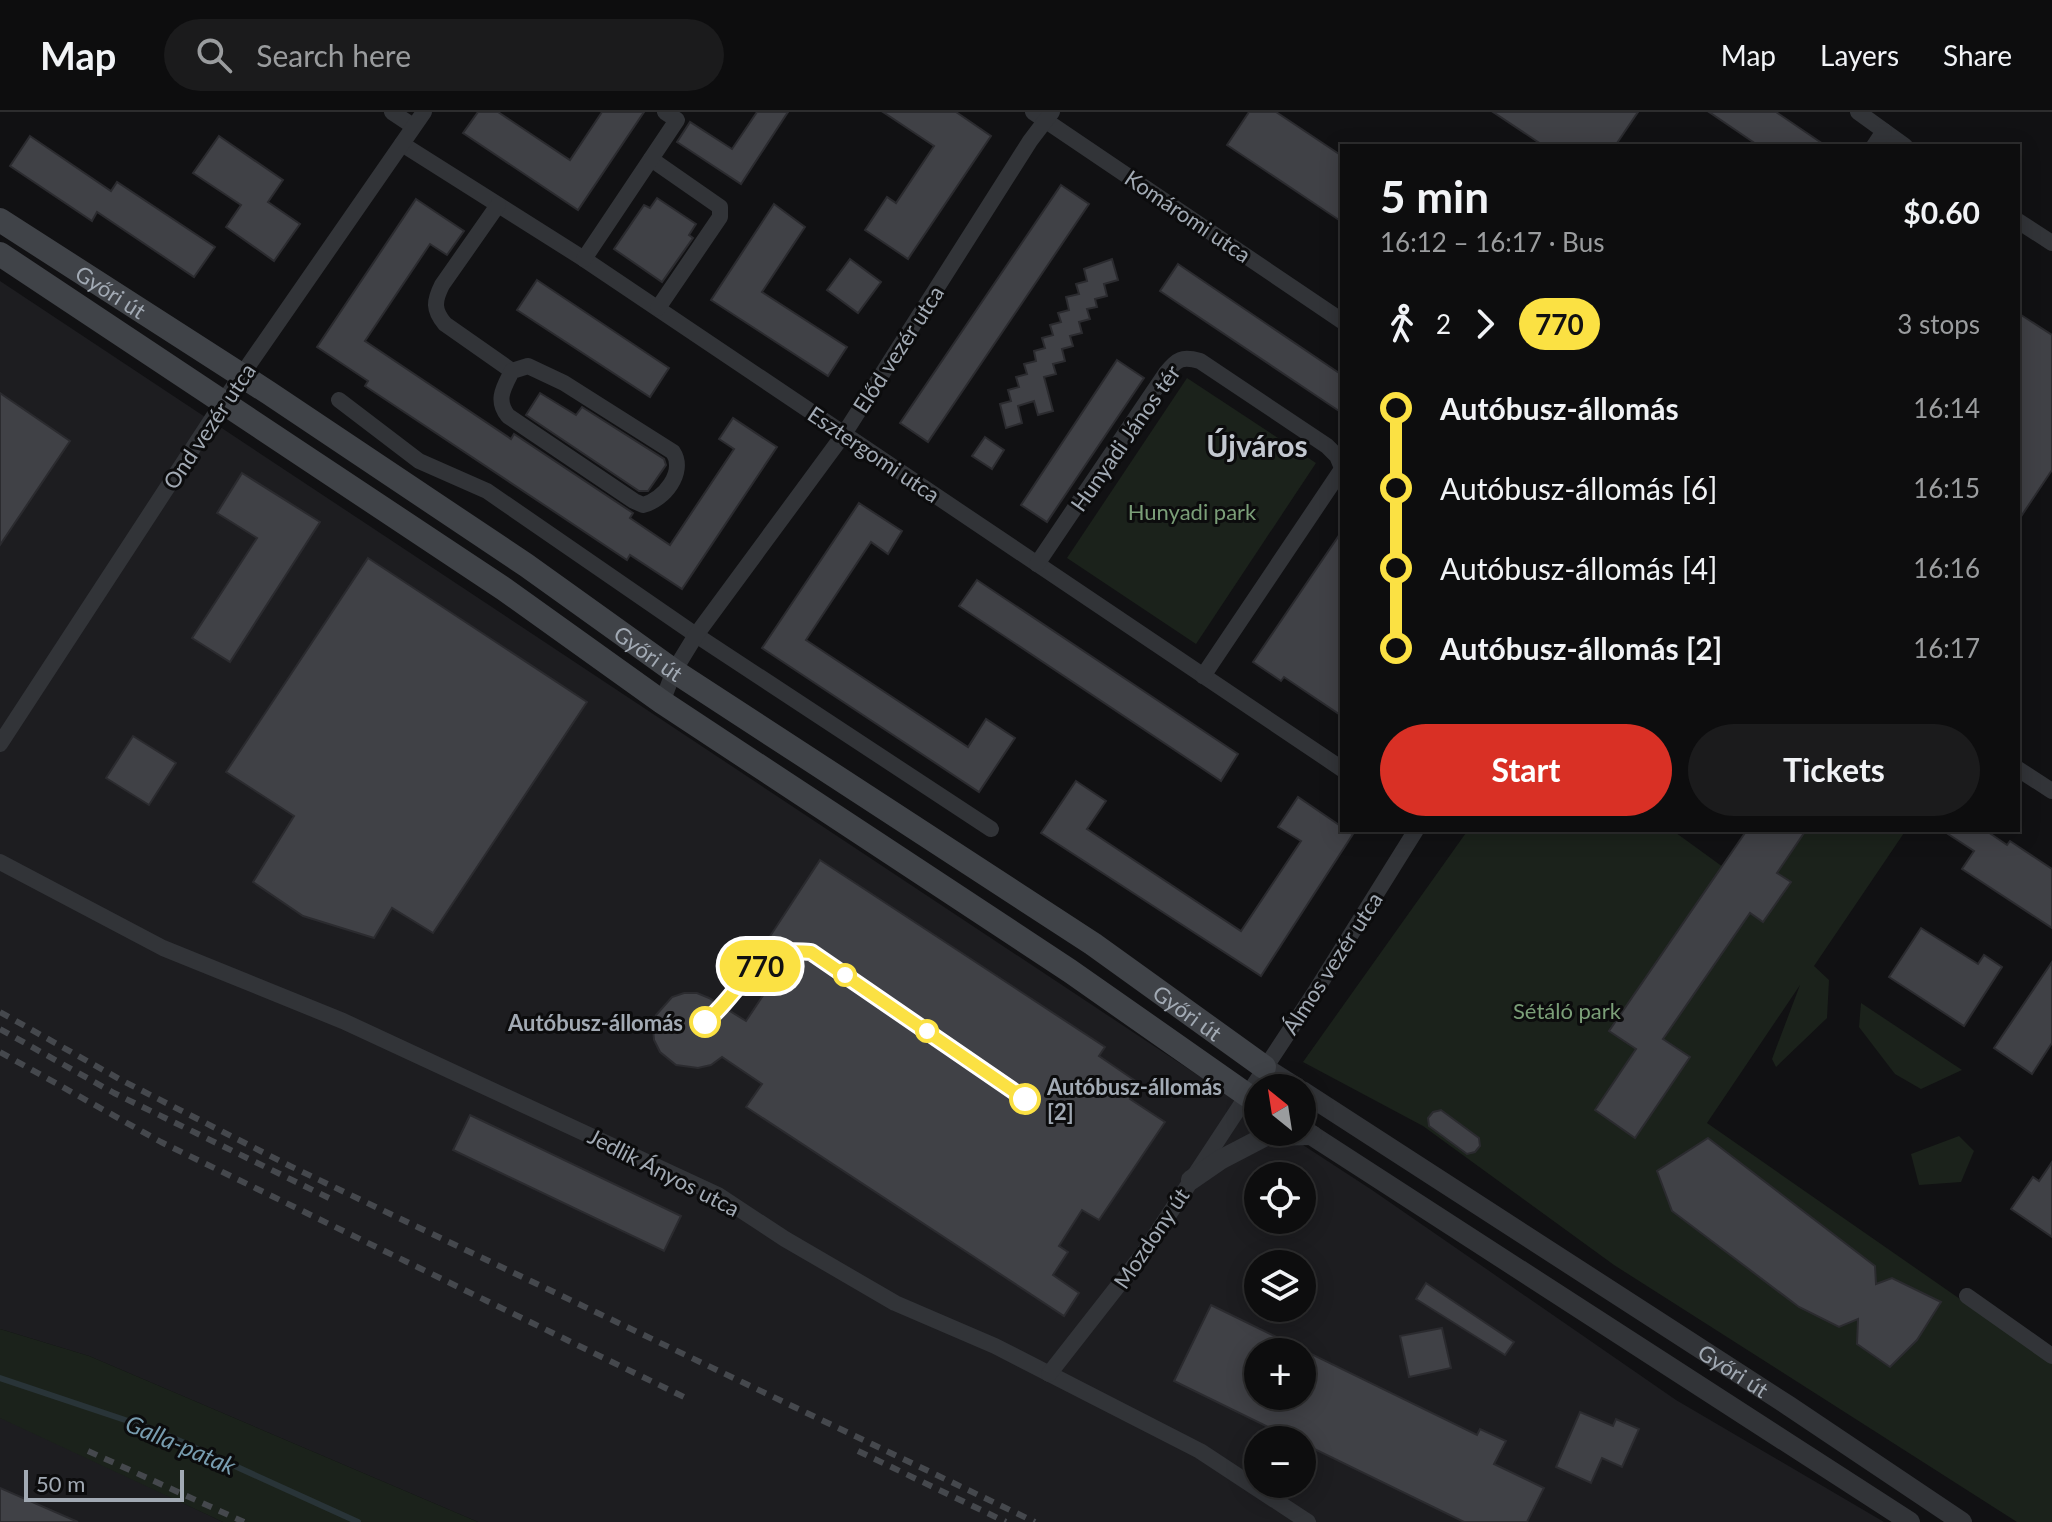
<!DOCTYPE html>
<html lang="en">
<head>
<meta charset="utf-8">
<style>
  body { margin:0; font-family:Lato,sans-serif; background:#1b1b1c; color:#f1f3f6; height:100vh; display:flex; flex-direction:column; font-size:30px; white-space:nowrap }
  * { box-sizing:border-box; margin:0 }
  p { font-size:26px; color:#9a9c9e }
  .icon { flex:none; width:44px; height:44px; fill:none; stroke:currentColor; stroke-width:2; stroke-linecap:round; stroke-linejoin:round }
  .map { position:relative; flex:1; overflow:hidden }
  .side { position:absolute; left:1340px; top:32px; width:680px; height:688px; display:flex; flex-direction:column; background:#0d0d0e; border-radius:0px; box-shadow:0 4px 20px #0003,0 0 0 2px #2d2d2e }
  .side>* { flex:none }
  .badge { padding:0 16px; border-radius:26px; font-size:28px; line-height:52px }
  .needle { width:52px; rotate:330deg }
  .fabs { position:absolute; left:1244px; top:962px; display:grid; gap:16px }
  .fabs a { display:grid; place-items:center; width:72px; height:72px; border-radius:50%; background:#0d0d0e; box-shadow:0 4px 20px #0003,0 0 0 2px #2d2d2e; font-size:40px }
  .scale { position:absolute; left:24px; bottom:20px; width:160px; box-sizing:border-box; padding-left:8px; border:4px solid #a2aab4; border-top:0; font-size:22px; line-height:28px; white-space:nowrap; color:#a2aab4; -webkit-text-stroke:6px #0c0c0d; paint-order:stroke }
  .map>.badge { position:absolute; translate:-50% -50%; box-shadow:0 0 0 4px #fff }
  .legs { display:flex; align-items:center; gap:12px; height:88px; padding:0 40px; font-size:26px }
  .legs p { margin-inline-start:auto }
  .overview { display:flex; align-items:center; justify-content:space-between; height:136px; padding:0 40px }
  h1 { font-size:44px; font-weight:700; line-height:60px }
  .action { display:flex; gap:16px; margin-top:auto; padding:16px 40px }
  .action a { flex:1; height:92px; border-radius:48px; background:#d93025; color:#fff; font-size:32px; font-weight:700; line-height:92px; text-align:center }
  .action a+a { background:#1b1b1c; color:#f1f3f6 }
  ul { padding:0 40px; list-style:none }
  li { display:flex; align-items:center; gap:28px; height:80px; font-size:30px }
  li i { display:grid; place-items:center; width:12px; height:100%; margin:0 10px; background:currentColor }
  li i::after { content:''; width:20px; height:20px; margin:-10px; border:6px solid; border-radius:50%; background:#0d0d0e }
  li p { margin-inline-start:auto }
  li:first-child i { background:linear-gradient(#0000 50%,currentColor 0) }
  li:last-child i { background:linear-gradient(currentColor 50%,#0000 0) }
  header { display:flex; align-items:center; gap:48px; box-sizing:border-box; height:112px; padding:0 40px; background:#0d0d0e; border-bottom:2px solid #2d2d2e }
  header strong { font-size:38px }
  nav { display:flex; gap:44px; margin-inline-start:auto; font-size:28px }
  .search { width:560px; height:72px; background:#1b1b1c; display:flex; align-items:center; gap:20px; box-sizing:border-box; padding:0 28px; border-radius:44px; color:#9a9c9e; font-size:30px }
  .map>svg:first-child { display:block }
  .built { fill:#1d1d20; fill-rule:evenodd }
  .green { fill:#1b221b }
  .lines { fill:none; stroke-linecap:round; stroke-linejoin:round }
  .stream { stroke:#293438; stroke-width:6 }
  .building { fill:#404146; stroke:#2b2b2f; stroke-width:2; fill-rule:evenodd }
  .minor { stroke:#323438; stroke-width:16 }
  .tertiary { stroke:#323438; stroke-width:20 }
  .secondary { stroke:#404348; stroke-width:24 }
  .rail { stroke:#45484d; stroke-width:6; stroke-dasharray:10 8; stroke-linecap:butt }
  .line-1-casing { stroke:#fff; stroke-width:18 }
  .line-1 { stroke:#fbe143; stroke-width:12 }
  .stop-1-dot { fill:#fff; stroke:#fbe143; stroke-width:4 }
  .labels { text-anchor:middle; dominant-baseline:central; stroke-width:6; stroke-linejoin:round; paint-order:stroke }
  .street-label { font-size:22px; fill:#a2aab4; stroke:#0c0c0d }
  .park-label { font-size:22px; fill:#7b9f78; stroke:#0c0c0d }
  .stop-label { font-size:22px; font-weight:bold; fill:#a2aab4; stroke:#0c0c0d; text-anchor:end }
  .water-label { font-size:24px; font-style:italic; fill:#789db0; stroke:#0c0c0d }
  .district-label { font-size:30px; font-weight:bold; fill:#c3c8d0; stroke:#0c0c0d }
</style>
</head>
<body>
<header>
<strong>Map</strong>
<div class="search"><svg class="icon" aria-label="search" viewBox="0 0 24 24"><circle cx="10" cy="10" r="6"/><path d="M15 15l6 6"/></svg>Search here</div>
<nav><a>Map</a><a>Layers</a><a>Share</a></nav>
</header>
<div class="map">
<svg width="2052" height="1410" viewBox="0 0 2052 1410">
  <rect width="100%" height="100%" fill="#111113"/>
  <g class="built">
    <path d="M 0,169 L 1258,1003 L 1258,1020 L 1283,1020 L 1372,1078 L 1676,1288 L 1884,1410 L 478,1410 L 89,1244 L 0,1217 ZM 1258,1064 L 1302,1064 L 1302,1108 L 1258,1108 ZM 1258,1152 L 1302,1152 L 1302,1196 L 1258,1196 ZM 1258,1240 L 1302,1240 L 1302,1284 L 1258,1284 ZM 1258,1328 L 1302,1328 L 1302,1372 L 1258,1372 Z"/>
    <path d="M 0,1306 L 8,1308 L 223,1410 L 0,1410 Z"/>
  </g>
  <g class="green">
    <path d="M 1187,266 L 1316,351 L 1196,532 L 1067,446 Z"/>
    <path d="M 1468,718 L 1672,718 L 1723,755 L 1750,718 L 1906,718 L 1814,854 L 1829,868 L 1827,906 L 1776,955 L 1772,947 L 1800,873 L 1707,1011 L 2052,1251 L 2052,1410 L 2017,1410 L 1614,1153 L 1423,1014 L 1303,950 Z"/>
    <path d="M 1861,891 L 1962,958 L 1921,977 L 1895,962 L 1859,915 Z"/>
    <path d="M 1959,1024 L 1974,1039 L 1961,1070 L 1919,1073 L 1911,1042 Z"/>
    <path d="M 0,1217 L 89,1244 L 478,1410 L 223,1410 L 0,1306 Z"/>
  </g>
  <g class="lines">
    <path class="stream" d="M 0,1266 L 158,1319 L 358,1410"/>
  </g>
  <g class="building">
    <path d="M 478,0 L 498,0 L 570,48 L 602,0 L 644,0 L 578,98 L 463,21 Z"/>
    <path d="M 757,0 L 788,0 L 741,72 L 677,30 L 690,10 L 732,37 Z"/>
    <path d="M 883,0 L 956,0 L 991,24 L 908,147 L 865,118 L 887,85 L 896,91 L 934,34 Z"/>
    <path d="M 1249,0 L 1276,0 L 1342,44 L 1342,110 L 1227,33 Z"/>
    <path d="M 1493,0 L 1638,0 L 1615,34 L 1544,34 Z"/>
    <path d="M 1709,0 L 1776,0 L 1826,34 L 1759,34 Z"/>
    <path d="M 30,24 L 111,79 L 117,70 L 215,135 L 194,165 L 97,100 L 92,109 L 10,54 Z"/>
    <path d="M 219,24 L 283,68 L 268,90 L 300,112 L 274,149 L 226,115 L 241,93 L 193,61 Z"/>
    <path d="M 1061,73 L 1089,92 L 928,330 L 900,311 Z"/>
    <path d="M 657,86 L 696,112 L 689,123 L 693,126 L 662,170 L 614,137 L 644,93 L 650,96 Z"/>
    <path d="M 416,87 L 464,119 L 447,143 L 430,132 L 365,229 L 511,327 L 514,322 L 633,401 L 630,406 L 670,433 L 734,337 L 719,327 L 733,306 L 777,335 L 682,477 L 630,443 L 627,448 L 365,274 L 368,269 L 317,235 Z"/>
    <path d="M 774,92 L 805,115 L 762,180 L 847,235 L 828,264 L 711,188 Z"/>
    <path d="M 850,147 L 881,170 L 858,201 L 827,178 Z"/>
    <path d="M 1112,147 L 1118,168 L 1104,172 L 1107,184 L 1095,187 L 1097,195 L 1087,197 L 1090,207 L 1079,210 L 1082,221 L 1070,224 L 1073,234 L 1062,237 L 1065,249 L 1053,252 L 1056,262 L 1044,265 L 1053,299 L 1038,303 L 1034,289 L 1018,294 L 1022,311 L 1006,316 L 1000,292 L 1011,289 L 1008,278 L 1019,275 L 1016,265 L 1027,262 L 1024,252 L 1036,249 L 1034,239 L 1045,236 L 1042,226 L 1053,223 L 1050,213 L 1061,210 L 1058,201 L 1069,198 L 1066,185 L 1079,182 L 1076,172 L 1087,169 L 1084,157 Z"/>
    <path d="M 1178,152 L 1342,263 L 1342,301 L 1160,179 Z"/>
    <path d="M 537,168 L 669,256 L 650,285 L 517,198 Z"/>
    <path d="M 2018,201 L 2052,223 L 2052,358 L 2018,409 Z"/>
    <path d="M 1117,248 L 1144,266 L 1047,410 L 1021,393 Z"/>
    <path d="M 0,281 L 70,329 L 0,433 Z"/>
    <path d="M 540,281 L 576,303 L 582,295 L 664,347 L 666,353 L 648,379 L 639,379 L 526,303 Z"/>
    <path d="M 985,325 L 1004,338 L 992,357 L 972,344 Z"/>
    <path d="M 242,361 L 320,410 L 230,550 L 192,526 L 257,426 L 217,401 Z"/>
    <path d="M 859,391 L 902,419 L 888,442 L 871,430 L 806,528 L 968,635 L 986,607 L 1015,626 L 979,680 L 762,536 Z"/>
    <path d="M 1342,419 L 1342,604 L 1284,565 L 1281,569 L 1253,550 Z"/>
    <path d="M 368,446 L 587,590 L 433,821 L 392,796 L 374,826 L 303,804 L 253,770 L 294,704 L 226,660 Z"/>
    <path d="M 977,468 L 1238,642 L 1221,669 L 959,494 Z"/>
    <path d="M 133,624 L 176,651 L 149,693 L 106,666 Z"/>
    <path d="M 1076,669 L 1106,689 L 1087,717 L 1241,819 L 1301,729 L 1278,715 L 1298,685 L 1342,715 L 1342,718 L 1353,722 L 1261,864 L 1041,721 Z"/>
    <path d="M 1747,718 L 1806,718 L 1777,761 L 1791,770 L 1763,810 L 1750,801 L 1663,927 L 1690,945 L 1635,1026 L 1595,998 L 1636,937 L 1609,919 Z"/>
    <path d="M 1942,718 L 1985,718 L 2007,733 L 2010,729 L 2052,757 L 2052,816 L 1962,757 L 1974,739 Z"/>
    <path d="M 820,748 L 1105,935 L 1099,944 L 1140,972 L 1130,987 L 1165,1010 L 1099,1108 L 1082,1098 L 1059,1134 L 1068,1140 L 1053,1163 L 1079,1181 L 1064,1204 L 746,995 L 762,972 L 722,945 L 711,953 L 698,956 L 676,953 L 660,940 L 654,928 L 653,916 L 656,903 L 672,885 L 684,881 L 697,881 L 709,886 L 746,909 L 766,879 L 744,864 Z"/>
    <path d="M 1921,816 L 1978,852 L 1984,843 L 2002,855 L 1964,914 L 1889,865 Z"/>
    <path d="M 2052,850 L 2052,931 L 2032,962 L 1994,936 Z"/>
    <path d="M 1441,998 L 1479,1026 L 1480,1034 L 1475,1040 L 1467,1042 L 1429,1014 L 1428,1006 L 1433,1000 Z"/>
    <path d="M 470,1003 L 681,1104 L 664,1139 L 453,1038 Z"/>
    <path d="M 1708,1026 L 1875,1154 L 1876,1172 L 1892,1166 L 1941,1190 L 1917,1228 L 1890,1255 L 1857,1232 L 1858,1207 L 1839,1215 L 1799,1195 L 1672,1099 L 1657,1059 Z"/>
    <path d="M 2052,1050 L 2052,1125 L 2011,1097 L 2033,1065 L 2039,1069 Z"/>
    <path d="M 1426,1171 L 1514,1230 L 1505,1243 L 1416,1187 Z"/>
    <path d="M 1211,1193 L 1477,1323 L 1480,1317 L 1506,1329 L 1494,1352 L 1544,1376 L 1527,1410 L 1464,1410 L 1302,1331 L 1302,1328 L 1295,1328 L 1174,1269 ZM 1258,1240 L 1302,1240 L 1302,1284 L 1258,1284 Z"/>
    <path d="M 1442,1216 L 1451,1256 L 1409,1265 L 1400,1224 Z"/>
    <path d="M 1580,1300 L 1613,1314 L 1616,1307 L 1639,1317 L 1622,1355 L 1602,1346 L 1591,1371 L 1556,1355 Z"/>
    <path d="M 0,1376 L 78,1410 L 0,1410 Z"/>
  </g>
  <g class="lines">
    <g class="minor">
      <path d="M 392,0 L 413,14"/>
      <path d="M 1033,0 L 1342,209"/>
      <path d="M 1858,0 L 1905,34"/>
      <path d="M 402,32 L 584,147 L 1342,657"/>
      <path d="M 1874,34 L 1884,19"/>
      <path d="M 651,47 L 720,95 L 720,105 L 658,196"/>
      <path d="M 498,93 L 442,173 C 434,189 433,198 445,212 L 512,259"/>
      <path d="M 2018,109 L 2052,131"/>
      <path d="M 584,147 L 677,8 L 665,0"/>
      <path d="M 528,254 L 564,271 L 673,340 C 686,360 664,388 643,393 L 634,389 L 508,304 C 495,288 504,275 512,259 Z"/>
      <path d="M 339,288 L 419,349 L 487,379 L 696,523 L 991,717"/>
      <path d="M 1037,452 L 1166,261 C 1177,247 1182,244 1200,249 L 1327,334 L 1337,344 L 1342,356"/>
      <path d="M 1203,564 L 1342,357"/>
      <path d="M 662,590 L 674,559 L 696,523 L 844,322 L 1030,29 L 1052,0"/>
      <path d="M 0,632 L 223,290 L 424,0"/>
      <path d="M 2018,657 L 2052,679"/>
      <path d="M 0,750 L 163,836 L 343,909 L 718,1083 L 785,1127 L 895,1191 L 995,1234 L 1200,1339 L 1308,1410"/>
      <path d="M 1967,1184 L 2052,1244"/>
      <path d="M 1049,1262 L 1143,1142 L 1315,880 L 1416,718"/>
    </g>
    <g class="tertiary">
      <path d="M 1264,955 L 1297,976"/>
      <path id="s1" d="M 1302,979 L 1789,1294 L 1962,1410"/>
      <path d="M 1302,1017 L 1910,1410"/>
      <path d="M 1191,1068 L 1220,1048 L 1266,1024 L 1312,1023"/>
    </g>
    <g class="secondary">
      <path id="s2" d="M 0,108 L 269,281 L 526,453 L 674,559 L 1093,832 L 1264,955"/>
      <path d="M 0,142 L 504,477 L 662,590 L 1070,859 L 1247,983"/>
    </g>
    <g class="rail">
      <path d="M 0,900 L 121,968 L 290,1054 L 1035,1410"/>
      <path d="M 0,917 L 114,981 L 331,1087"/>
      <path d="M 0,940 L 161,1030 L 688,1287"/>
      <path d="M 88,1339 L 244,1410"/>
      <path d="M 858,1339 L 1006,1410"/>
    </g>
  </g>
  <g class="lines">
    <g class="line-1-casing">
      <path id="line-1" d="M 705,910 C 732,890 749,848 785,840 C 793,838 803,840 811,840 L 1025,987"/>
    </g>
    <use href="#line-1" class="line-1"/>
  </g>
  <g class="stop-1-dot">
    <circle cx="845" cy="863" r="10"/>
    <circle cx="705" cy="910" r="14"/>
    <circle cx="927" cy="919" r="10"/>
    <circle cx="1025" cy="987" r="14"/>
  </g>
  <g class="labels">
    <g class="street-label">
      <text transform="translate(1188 104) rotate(34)">Komáromi utca</text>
      <text stroke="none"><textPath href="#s2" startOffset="132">Győri út</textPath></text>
      <text transform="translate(898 237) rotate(-57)">Előd vezér utca</text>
      <text transform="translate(209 314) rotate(-56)">Ond vezér utca</text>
      <text transform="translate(1125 326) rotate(-55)">Hunyadi János tér</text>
      <text transform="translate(874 342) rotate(34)">Esztergomi utca</text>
      <text stroke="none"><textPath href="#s2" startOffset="780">Győri út</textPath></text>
      <text transform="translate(1332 851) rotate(-57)">Álmos vezér utca</text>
      <text stroke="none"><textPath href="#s2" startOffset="1428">Győri út</textPath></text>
      <text transform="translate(664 1060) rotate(27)">Jedlik Ányos utca</text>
      <text transform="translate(1151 1126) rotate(-56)">Mozdony út</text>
      <text stroke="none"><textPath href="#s1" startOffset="514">Győri út</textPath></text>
    </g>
    <g class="park-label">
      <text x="1192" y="399">Hunyadi park</text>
      <text x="1567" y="898">Sétáló park</text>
    </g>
    <g class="stop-label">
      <text x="683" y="910">Autóbusz-állomás</text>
      <text x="1047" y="974" text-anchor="start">Autóbusz-állomás<tspan x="1047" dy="25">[2]</tspan></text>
    </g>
    <g class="water-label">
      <text transform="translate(181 1332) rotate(23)">Galla-patak</text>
    </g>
    <g class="district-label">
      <text x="1257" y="333">Újváros</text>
    </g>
  </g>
</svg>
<div class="fabs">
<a><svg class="needle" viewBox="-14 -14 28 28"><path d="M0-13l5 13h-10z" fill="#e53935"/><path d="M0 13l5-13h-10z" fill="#9a9c9e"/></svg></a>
<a><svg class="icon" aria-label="locate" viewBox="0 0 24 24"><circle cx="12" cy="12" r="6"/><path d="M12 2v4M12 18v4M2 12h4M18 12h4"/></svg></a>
<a><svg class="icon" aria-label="layers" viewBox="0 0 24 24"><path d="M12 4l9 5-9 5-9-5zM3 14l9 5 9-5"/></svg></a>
<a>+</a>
<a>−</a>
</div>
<div class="scale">50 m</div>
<b class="badge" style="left:760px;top:854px;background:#fbe143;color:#111">770</b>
<section class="side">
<div class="overview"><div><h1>5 min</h1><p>16:12 – 16:17 · Bus</p></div><b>$0.60</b></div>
<div class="legs"><svg class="icon" aria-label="walk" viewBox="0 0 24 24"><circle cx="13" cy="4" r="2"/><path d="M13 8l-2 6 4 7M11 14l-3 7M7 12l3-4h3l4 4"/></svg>2<svg class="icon" aria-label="forward" viewBox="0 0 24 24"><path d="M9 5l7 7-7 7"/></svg><b class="badge" style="background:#fbe143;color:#111">770</b><p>3 stops</p></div>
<ul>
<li><i style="color:#fbe143"></i><b>Autóbusz-állomás</b><p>16:14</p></li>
<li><i style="color:#fbe143"></i><span>Autóbusz-állomás [6]</span><p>16:15</p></li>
<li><i style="color:#fbe143"></i><span>Autóbusz-állomás [4]</span><p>16:16</p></li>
<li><i style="color:#fbe143"></i><b>Autóbusz-állomás [2]</b><p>16:17</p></li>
</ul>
<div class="action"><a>Start</a><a>Tickets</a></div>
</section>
</div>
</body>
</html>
